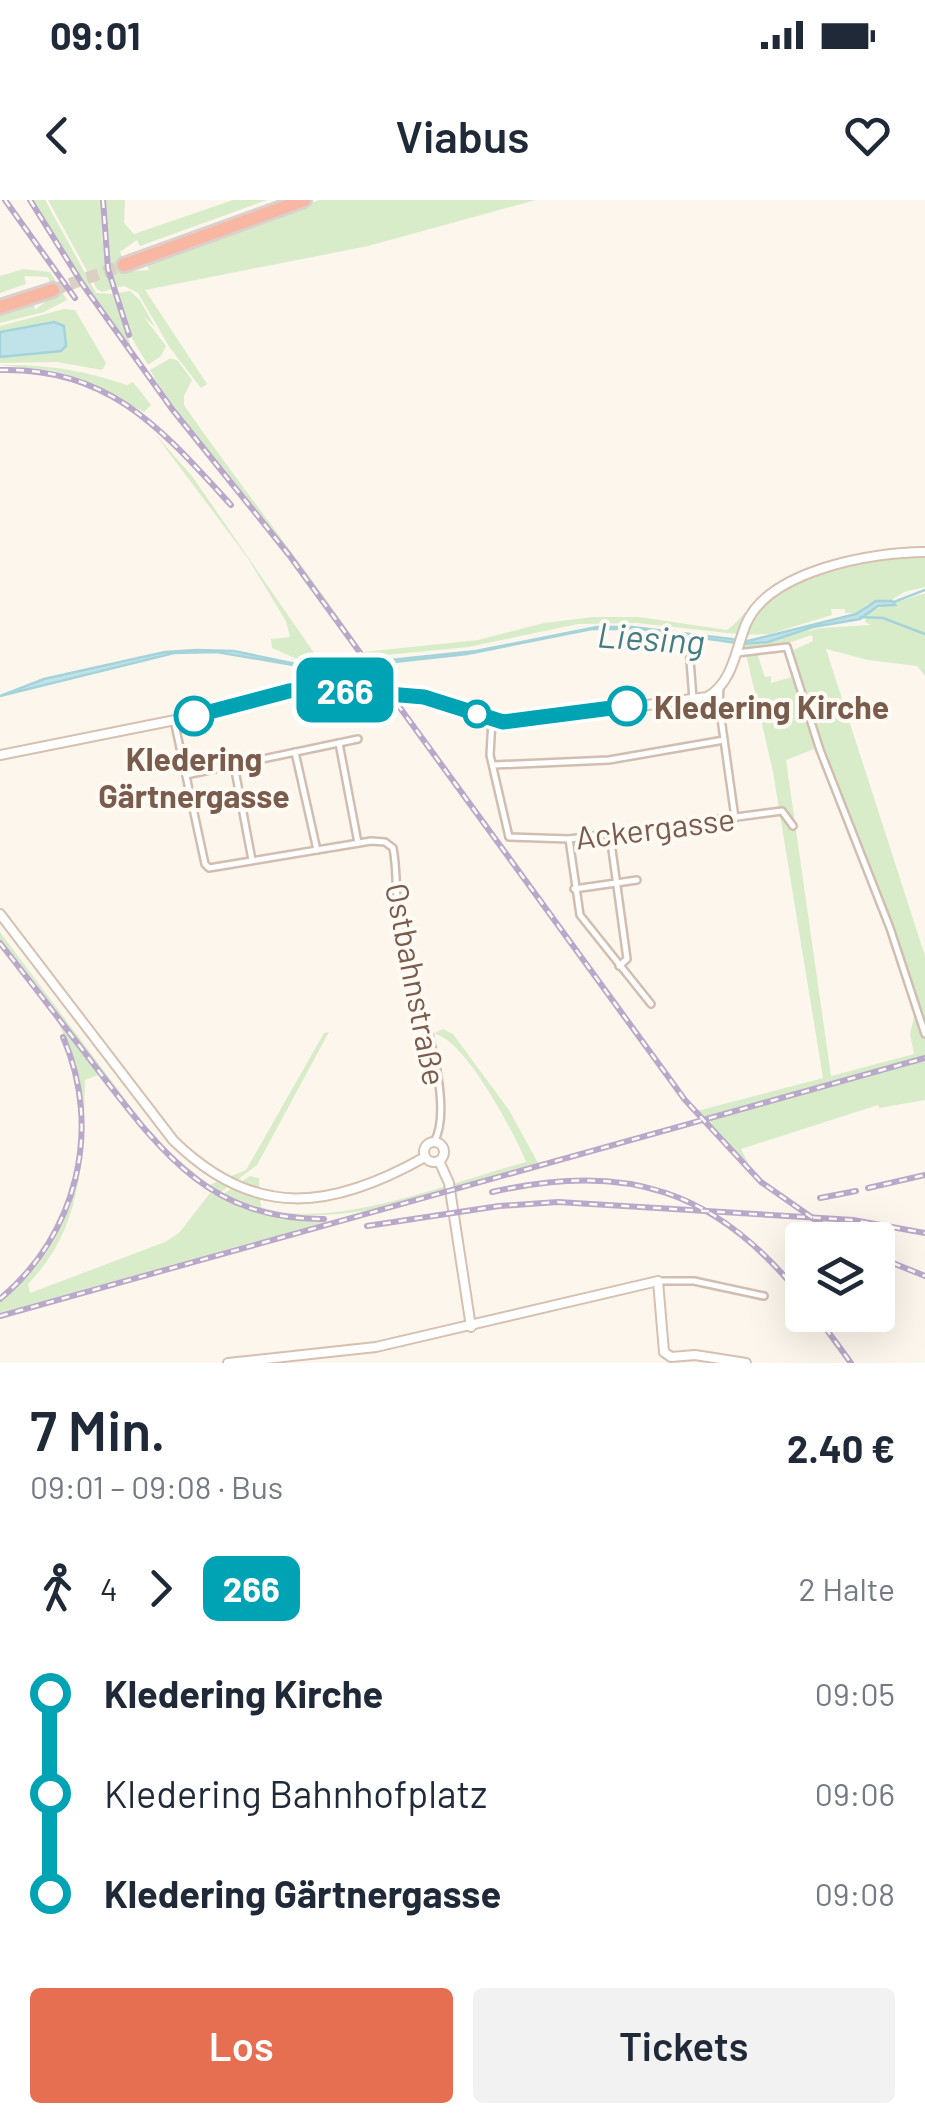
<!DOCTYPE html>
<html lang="de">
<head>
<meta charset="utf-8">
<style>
  body { margin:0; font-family:Barlow,sans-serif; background:#f2f2f3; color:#1f2937; height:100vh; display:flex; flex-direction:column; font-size:38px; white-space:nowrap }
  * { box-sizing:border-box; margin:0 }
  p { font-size:32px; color:#747a83 }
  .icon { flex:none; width:55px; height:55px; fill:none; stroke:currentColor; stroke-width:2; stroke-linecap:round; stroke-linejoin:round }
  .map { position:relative; height:1163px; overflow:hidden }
  .sheet { display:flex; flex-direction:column; background:#fff; flex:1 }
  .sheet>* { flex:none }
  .badge { padding:0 20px; border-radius:15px; font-size:35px; line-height:65px }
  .tools { position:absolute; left:785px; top:1022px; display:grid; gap:20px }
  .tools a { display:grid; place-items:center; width:110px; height:110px; border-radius:10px; background:#fff; box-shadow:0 10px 40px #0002; font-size:50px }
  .map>.badge { position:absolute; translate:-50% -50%; box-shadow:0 0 0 5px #fff }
  .legs { display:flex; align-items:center; gap:15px; height:110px; padding:0 30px; font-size:32px }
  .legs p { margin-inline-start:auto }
  .summary { display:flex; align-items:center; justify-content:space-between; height:170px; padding:0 30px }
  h1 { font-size:55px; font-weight:600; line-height:75px }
  .action { display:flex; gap:20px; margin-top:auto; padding:20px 30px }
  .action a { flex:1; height:115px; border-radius:10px; background:#e76f51; color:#fff; font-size:40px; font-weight:600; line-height:115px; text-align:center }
  .action a+a { background:#f2f2f3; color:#1f2937 }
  ul { padding:0 30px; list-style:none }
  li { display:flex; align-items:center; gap:35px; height:100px; font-size:38px }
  li i { display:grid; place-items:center; width:15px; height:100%; margin:0 12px; background:currentColor }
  li i::after { content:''; width:25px; height:25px; margin:-12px; border:8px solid; border-radius:50%; background:#fff }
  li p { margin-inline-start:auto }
  li:first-child i { background:linear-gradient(#0000 50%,currentColor 0) }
  li:last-child i { background:linear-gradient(currentColor 50%,#0000 0) }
  .status { display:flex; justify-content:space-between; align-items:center; height:70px; padding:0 50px; background:#fff; direction:ltr }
  .status svg { height:28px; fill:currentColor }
  header { display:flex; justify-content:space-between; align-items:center; height:130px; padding:0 30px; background:#fff; font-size:45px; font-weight:600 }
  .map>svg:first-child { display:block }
  .green { fill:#d8ecc9 }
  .water { fill:#bfe3e8; stroke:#a5d3da; stroke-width:2.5 }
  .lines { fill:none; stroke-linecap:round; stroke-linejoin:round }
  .stream { stroke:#a5d3da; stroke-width:2.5 }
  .secondary-tunnel { stroke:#dcd0c4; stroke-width:8; stroke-dasharray:8 4; stroke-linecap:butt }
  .highway-tunnel { stroke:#dcd0c4; stroke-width:12; stroke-dasharray:12 6; stroke-linecap:butt }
  .street-casing { stroke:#d1beb0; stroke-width:10 }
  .secondary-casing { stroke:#d6c0b0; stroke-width:12 }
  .highway-casing { stroke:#dad1cd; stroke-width:18 }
  .street { stroke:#fff; stroke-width:5 }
  .secondary { stroke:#fff; stroke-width:8 }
  .highway { stroke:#f7b7a3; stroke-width:12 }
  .rail-casing { stroke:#b9a8c9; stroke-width:6 }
  .rail { stroke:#fffaf3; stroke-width:2.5; stroke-dasharray:8; stroke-linecap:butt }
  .line-1-casing { stroke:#fff; stroke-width:22 }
  .line-1 { stroke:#00a3b4; stroke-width:15 }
  .stop-1-dot { fill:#fff; stroke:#00a3b4; stroke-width:5 }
  .labels { text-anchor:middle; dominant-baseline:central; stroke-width:8; stroke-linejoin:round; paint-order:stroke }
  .stop-label { font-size:32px; font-weight:bold; fill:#7a5c4d; stroke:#fffaf3; text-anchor:start }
  .street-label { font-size:32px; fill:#7a5c4d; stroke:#fffaf3 }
  .water-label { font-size:35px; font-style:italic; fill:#437c86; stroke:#fffaf3 }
</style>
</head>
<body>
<div class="status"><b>09:01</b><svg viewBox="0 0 49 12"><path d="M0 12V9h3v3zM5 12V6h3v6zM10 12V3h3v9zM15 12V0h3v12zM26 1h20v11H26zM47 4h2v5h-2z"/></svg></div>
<header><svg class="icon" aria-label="back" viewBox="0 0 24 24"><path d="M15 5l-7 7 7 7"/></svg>Viabus<svg class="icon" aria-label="heart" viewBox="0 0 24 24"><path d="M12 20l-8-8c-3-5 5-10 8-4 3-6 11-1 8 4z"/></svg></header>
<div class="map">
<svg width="925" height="1163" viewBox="0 0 925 1163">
  <rect width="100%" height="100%" fill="#fdf6ec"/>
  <g class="green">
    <path d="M 32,0 L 45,0 L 96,93 L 113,94 L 133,152 L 74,68 Z"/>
    <path d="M 48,0 L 101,0 L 102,39 L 112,89 L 103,92 L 97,89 Z"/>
    <path d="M 106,0 L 125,0 L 124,23 L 134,34 L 233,0 L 267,0 L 140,46 L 137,40 L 120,52 L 127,71 L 149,70 L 147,65 L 319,0 L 536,0 L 368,46 L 145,90 L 207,184 L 201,188 L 170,148 L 138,93 L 124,86 L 115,88 L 107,44 Z"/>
    <path d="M 23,69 L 50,72 L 67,100 L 44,112 L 0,123 L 0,112 L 33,102 L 35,110 L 54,95 L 48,77 L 24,76 L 26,84 L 0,93 L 0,76 Z"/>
    <path d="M 130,91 L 140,100 L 155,127 L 143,116 L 166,146 L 161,156 L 148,165 L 133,140 L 116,93 Z"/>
    <path d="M 64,109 L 75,110 L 106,163 L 102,170 L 57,162 L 0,163 L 0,126 Z"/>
    <path d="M 171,158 L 178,161 L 192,180 L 184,196 L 184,205 C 242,289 306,368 363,452 L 478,440 L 544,423 L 593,417 L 639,417 L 727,430 C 742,419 752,403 767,392 C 812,361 872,349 925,348 L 925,387 L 904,392 L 890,401 L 868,404 L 856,413 L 845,413 L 845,409 L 831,409 L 832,415 L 770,434 L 746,435 L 637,423 L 578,424 L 469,447 L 366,457 L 294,357 L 164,194 L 150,170 Z"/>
    <path d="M 0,165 C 46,164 83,170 127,185 L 133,182 L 151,205 L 144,212 L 83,180 L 55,171 Z"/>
    <path d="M 155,234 L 192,276 L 321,463 L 306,463 L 272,448 L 271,439 L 290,437 L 286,421 L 247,357 Z"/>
    <path d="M 925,393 L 925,476 L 917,466 L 868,460 L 826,449 L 925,756 L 925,900 L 879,908 L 878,905 L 741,949 L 753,973 L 697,911 L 823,878 L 773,572 L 746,454 L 757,453 L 765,477 L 771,476 L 771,483 L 795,476 L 817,548 L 786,560 L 831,876 L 914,854 L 910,834 L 917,805 L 829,574 L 791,451 L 813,441 L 812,435 L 782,445 L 741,450 L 743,444 L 821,428 L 871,425 L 865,422 L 867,412 Z"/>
    <path d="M 0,732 L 158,943 L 209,985 L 246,970 L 324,833 L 329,832 L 257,965 L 220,993 L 183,969 L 157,944 L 0,739 Z"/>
    <path d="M 58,822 L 99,875 L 85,880 C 83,954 85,1026 28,1084 L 30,1093 L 165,1042 L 179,1033 L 210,993 L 262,1014 L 325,1022 L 0,1113 L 0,1102 C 87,1034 105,918 58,822 Z"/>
    <path d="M 443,829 L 453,834 L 509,910 L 538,963 C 439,990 322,1045 223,994 L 250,976 L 259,978 L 261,1007 C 333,1032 453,981 526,962 C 515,934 463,835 433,834 Z"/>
  </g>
  <g class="water">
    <path d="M 54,122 L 64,126 L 66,146 L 61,151 L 0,157 L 0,132 Z"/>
    <path d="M 876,401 L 892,401 L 895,405 L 878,406 L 860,419 L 813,427 L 768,442 L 743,444 L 641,429 L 592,429 L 467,454 L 322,470 L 217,452 L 174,453 L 0,496 L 44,479 L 165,452 L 197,450 L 234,451 L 315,468 L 476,451 L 597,427 L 632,427 L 748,441 L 856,414 Z"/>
  </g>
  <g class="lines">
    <g class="stream">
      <path d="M 894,402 L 925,390"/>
      <path d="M 860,417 L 883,418 L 925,434"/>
    </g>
    <path class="secondary-tunnel" d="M 333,488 L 393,493"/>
    <path class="highway-tunnel" d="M 53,90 L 124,65"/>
    <g class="street-casing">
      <g id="street">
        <path d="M 689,447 L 693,499"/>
        <path d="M 737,453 L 787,447 L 820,550 L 890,728 L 925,834"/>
        <path d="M 720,487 L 719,504 L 735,618"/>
        <path d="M 174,520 L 205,664 L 209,668 L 371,641 L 385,642 L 393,648 C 398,673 395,700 399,725 C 408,773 459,899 434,942"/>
        <path d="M 492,520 L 490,555 L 509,637 L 569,639 L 782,611 L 793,626"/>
        <path d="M 339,543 L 358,643"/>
        <path d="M 295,552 L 317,650"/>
        <path d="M 234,565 L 252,660"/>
        <path d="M 494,565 L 609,560 L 724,540"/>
        <path d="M 186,575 L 358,539"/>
        <path d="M 610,635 L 627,759 L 619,766"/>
        <path d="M 569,639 L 580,715 L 651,804"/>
        <path d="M 574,689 L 637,680"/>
        <path d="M 658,1081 L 694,1081 L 764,1096"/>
      </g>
    </g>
    <g class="secondary-casing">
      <g id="secondary">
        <path d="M 393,493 L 424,497 L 513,523 L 707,497 C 733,483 736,448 746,424 C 769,370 873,352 925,352"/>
        <path d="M 0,555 L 235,508 L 301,489 L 333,488"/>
        <path d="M 0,714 L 173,940 C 255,1021 333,1009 425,957"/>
        <circle cx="434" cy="952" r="10"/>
        <path d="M 439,961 L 449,983 L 471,1127"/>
        <path d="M 664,1152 L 671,1157 L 695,1155 L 746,1163"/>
        <path d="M 228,1163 L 376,1147 L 658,1081 L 664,1152"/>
      </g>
    </g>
    <g class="highway-casing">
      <g id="highway">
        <path d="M 124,65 L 304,0"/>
        <path d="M 0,107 L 53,90"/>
      </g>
    </g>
    <use href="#street" class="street"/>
    <use href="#secondary" class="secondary"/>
    <use href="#highway" class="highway"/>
    <g class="rail-casing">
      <g id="rail">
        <path d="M 5,0 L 75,98"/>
        <path d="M 30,0 L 83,85 L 172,209 L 289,355 L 685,900 L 761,982 L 844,1040"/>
        <path d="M 103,0 L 108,69 L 129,135"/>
        <path d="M 0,170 C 111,167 163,231 231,305"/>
        <path d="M 0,743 C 33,785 66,828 98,870 C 161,952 210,1020 324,1019"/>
        <path d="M 868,988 L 925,975"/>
        <path d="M 492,992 C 627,962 716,989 802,1097"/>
        <path d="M 820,998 L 856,991"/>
        <path d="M 367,1026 L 499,1006 L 558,1002 L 853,1020 L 925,1033"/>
        <path d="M 830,1029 L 874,1040"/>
        <path d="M 878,1057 L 925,1076"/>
        <path d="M 0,1099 C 77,1035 103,929 63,837"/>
        <path d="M 816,1115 L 851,1163"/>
        <path d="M 0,1116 L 925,858"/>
      </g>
    </g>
    <use href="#rail" class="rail"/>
  </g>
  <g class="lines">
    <g class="line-1-casing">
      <path id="line-1" d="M 194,516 L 289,491 L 317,488 L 424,497 L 503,522 L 627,506"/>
    </g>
    <use href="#line-1" class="line-1"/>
  </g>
  <g class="stop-1-dot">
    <circle cx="627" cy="506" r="18"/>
    <circle cx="477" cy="514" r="12"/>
    <circle cx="194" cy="516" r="18"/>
  </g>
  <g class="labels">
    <g class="stop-label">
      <text x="654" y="506">Kledering Kirche</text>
      <text x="194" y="558" text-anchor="middle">Kledering<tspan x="194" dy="37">Gärtnergasse</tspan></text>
    </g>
    <g class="street-label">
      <text transform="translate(655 627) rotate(-7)">Ackergasse</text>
      <text transform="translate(417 784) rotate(79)">Ostbahnstraße</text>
    </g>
    <g class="water-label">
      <text transform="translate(651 437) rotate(4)">Liesing</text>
    </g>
  </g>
</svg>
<div class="tools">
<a><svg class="icon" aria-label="layers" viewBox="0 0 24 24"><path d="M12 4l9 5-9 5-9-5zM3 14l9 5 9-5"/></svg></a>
</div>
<b class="badge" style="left:345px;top:490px;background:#00a3b4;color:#fff">266</b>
</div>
<section class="sheet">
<div class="summary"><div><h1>7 Min.</h1><p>09:01 – 09:08 · Bus</p></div><b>2.40 €</b></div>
<div class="legs"><svg class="icon" aria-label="walk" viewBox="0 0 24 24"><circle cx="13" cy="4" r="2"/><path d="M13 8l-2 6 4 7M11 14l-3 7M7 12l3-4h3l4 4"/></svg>4<svg class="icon" aria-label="forward" viewBox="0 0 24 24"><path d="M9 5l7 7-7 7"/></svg><b class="badge" style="background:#00a3b4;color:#fff">266</b><p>2 Halte</p></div>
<ul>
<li><i style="color:#00a3b4"></i><b>Kledering Kirche</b><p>09:05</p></li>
<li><i style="color:#00a3b4"></i><span>Kledering Bahnhofplatz</span><p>09:06</p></li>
<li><i style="color:#00a3b4"></i><b>Kledering Gärtnergasse</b><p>09:08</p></li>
</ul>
<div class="action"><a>Los</a><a>Tickets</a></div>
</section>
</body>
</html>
